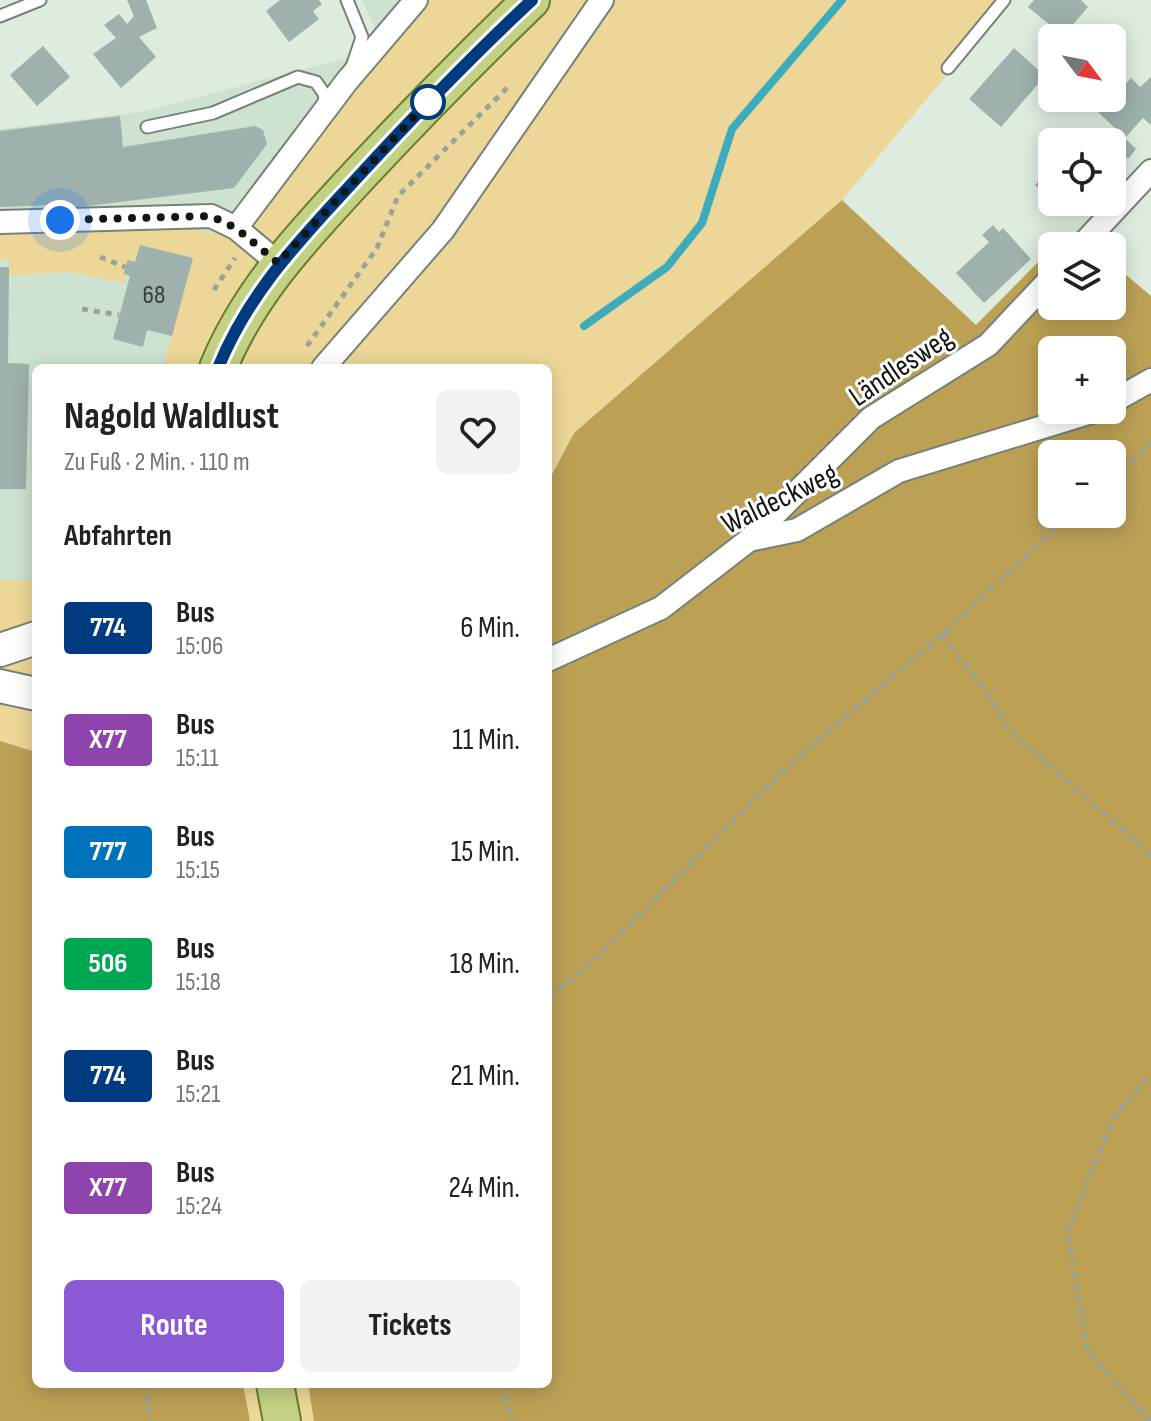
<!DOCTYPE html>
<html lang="de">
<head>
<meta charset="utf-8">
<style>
  body { margin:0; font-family:"Sofia Sans Condensed",sans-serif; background:#f2f2f2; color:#222; height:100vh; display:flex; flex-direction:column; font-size:30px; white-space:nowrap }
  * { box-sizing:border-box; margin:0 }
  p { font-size:26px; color:#767676 }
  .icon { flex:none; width:44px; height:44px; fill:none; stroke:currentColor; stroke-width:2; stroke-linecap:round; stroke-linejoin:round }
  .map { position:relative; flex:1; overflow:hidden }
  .details { position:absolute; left:32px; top:364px; width:520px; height:1024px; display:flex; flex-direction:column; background:#fff; border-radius:12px; box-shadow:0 4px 20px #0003 }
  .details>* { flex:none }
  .badge { padding:0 16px; border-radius:6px; font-size:28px; line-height:52px }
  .needle { width:52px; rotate:122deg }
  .controls { position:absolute; left:1038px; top:24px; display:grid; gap:16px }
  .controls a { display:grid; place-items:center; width:88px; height:88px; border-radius:12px; background:#fff; box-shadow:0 4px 20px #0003; font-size:40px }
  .you { position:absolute; width:40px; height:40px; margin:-20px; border:6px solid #fff; border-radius:50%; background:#1a73e8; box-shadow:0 0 0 12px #1a73e833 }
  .map>.badge { position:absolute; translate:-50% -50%; box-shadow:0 0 0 4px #fff }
  h2 { padding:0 32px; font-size:30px; line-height:72px }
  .round { display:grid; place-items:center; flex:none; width:84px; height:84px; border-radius:12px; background:#f2f2f2 }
  .headline { display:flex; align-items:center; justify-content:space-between; height:136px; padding:0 32px }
  h1 { font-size:38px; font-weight:700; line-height:60px }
  .button { display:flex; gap:16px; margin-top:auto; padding:16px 32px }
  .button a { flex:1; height:92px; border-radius:12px; background:#895ad4; color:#fff; font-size:32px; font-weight:700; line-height:92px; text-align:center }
  .button a+a { background:#f2f2f2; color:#222 }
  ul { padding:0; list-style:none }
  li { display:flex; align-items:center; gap:24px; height:112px; padding:0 32px }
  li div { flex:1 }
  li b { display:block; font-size:30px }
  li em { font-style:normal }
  li .badge { min-width:88px; font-weight:700; text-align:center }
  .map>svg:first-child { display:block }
  .built { fill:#cde2d0 }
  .green { fill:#edd798 }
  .forest { fill:#bca155; fill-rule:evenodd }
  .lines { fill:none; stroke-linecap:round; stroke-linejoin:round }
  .stream { stroke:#3cabbc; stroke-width:8 }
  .building { fill:#9eb1ac }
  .service-casing { stroke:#758278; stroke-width:15 }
  .minor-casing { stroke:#758278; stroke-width:26 }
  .secondary-casing { stroke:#758278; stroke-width:36 }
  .primary-casing { stroke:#697c27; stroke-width:40 }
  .path { stroke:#98a399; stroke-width:5; stroke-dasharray:6 6; stroke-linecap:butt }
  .service { stroke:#fff; stroke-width:11 }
  .minor { stroke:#fff; stroke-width:22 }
  .secondary { stroke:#fff; stroke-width:32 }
  .primary { stroke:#c2d184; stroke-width:36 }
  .line-casing { stroke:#fff; stroke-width:18 }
  .line { stroke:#003b80; stroke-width:12 }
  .walk { stroke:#111612; stroke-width:8; stroke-dasharray:0 14.4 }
  .stop-dot { fill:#fff; stroke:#003b80; stroke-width:4 }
  .labels { text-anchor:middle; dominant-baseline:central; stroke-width:6; stroke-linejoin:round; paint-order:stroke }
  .number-label { font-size:26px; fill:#343d38 }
  .street-label { font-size:30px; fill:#111612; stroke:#fff }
</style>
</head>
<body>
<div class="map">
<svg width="1151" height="1421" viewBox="0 0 1151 1421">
  <rect width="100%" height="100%" fill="#deece0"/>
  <g class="built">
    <path d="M 362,0 L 408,0 L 376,31 Z"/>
    <path d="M 350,57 L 250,192 L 172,336 L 163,368 L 36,368 L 36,580 L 0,580 L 0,129 L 141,112 Z"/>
  </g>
  <g class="green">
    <path d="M 408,0 L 1010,0 L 842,200 L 574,433 L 548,482 L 548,368 L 163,368 L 192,258 L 140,245 L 135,262 L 127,261 L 125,283 L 69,272 L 9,276 L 9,260 L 0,259 L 0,233 L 164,226 L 217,233 L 350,57 Z"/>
    <path d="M 0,580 L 36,580 L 36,752 L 0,741 Z"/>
    <path d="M 243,1384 L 308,1384 L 314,1421 L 250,1421 Z"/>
  </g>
  <g class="forest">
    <path d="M 842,200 L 976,325 L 1052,248 L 1052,306 L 1112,306 L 1112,263 L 1151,296 L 1151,1421 L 314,1421 L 308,1384 L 548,1384 L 548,482 L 574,433 ZM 1052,350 L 1112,350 L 1112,410 L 1052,410 ZM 1052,454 L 1112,454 L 1112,514 L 1052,514 Z"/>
    <path d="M 0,741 L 36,752 L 36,1384 L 243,1384 L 250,1421 L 0,1421 Z"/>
  </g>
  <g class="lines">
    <path class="stream" d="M 584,326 L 667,267 L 702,223 L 732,129 L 842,0"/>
  </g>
  <g class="building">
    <path d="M 127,0 L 146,0 L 157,28 L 139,37 L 156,57 L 121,88 L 93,54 L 116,38 L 104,25 L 119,14 L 127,24 L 134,16 Z"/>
    <path d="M 280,0 L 319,0 L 322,4 L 313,11 L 319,19 L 289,42 L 266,11 Z"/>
    <path d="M 1034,0 L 1081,0 L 1088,7 L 1063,36 L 1028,7 Z"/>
    <path d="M 43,46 L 70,77 L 37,106 L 10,75 Z"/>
    <path d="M 1014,48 L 1045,76 L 1001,127 L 969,99 Z"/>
    <path d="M 1151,77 L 1151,125 L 1143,118 L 1125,138 L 1098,112 L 1131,78 L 1140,87 Z"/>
    <path d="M 120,116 L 123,147 L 255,126 L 263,130 L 267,144 L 234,188 L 55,210 L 55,205 L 0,207 L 0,131 Z"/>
    <path d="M 1125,138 L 1136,149 L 1128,159 L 1116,148 Z"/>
    <path d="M 1112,156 L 1127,169 L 1114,185 L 1112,183 Z"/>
    <path d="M 1052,166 L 1052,201 L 1035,185 Z"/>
    <path d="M 1054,202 L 1072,202 L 1064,211 Z"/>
    <path d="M 993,225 L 999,232 L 1003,228 L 1031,259 L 984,303 L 956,273 L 989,242 L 982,235 Z"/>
    <path d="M 140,245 L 193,258 L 172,336 L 147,330 L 143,347 L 113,339 L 130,276 L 124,274 L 125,267 L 128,260 L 135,262 Z"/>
    <path d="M 0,267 L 9,267 L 8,363 L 29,364 L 26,489 L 0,489 Z"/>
  </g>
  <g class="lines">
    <g class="service-casing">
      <g id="service">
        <path d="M 347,0 L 362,37 L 352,67"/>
        <path d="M 0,16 L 40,0"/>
        <path d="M 948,68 L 1004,0"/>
        <path d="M 147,127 L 213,113 L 298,77 L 316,82 L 325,95 L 323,108"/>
      </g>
    </g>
    <g class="minor-casing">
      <g id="minor">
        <path d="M 0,222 L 211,216 L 236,228 L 278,263"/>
        <path d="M 236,228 L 347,81 L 416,0"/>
        <path d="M 1081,246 L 1151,171"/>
        <path d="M 323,368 L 443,230 L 602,0"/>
        <path d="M 1112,402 L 1151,380"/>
        <path d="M 750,539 L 871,418 L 988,345 L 1052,277"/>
        <path d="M 548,660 L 661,608 L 749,540 L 797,530 L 899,471 L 1098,410"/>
      </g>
    </g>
    <g class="secondary-casing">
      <g id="secondary">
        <path d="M 0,650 L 36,638"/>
        <path d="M 0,686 L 36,694"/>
      </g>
    </g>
    <g class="primary-casing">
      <g id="primary">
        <path d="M 218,368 C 250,290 305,234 361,173 C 416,114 473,56 531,0"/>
        <path d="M 275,1384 L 282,1421"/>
      </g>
    </g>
    <g class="path">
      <path d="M 100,257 L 125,267"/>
      <path d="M 214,290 L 235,258"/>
      <path d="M 82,309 L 119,315"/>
      <path d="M 307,346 L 377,248 L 398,196 L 509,86"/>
      <path d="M 1112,478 L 1151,444"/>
      <path d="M 942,635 L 979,682 L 1010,731 L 1151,855"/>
      <path d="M 548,996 L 583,971 L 793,761 L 942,635 L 1071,514"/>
      <path d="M 146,1384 L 150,1421"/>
      <path d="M 500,1384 L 512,1421"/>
      <path d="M 1150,1421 L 1088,1351 L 1067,1231 L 1115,1115 L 1151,1073"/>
    </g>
    <use href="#service" class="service"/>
    <use href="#minor" class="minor"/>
    <use href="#secondary" class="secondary"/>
    <use href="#primary" class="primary"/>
  </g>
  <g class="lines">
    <g class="line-casing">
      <path id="line" d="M 218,368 C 250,290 301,239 357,178 C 413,117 471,57 532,0"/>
    </g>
    <use href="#line" class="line"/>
    <path class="walk" d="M 60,220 L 211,216 L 236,228 L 278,263 L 428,102"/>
  </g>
  <circle class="stop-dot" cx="428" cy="102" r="16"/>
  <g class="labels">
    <g class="number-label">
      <text x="154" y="295">68</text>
    </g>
    <g class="street-label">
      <text transform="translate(901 367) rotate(-34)">Ländlesweg</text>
      <text transform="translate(780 499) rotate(-26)">Waldeckweg</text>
    </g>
  </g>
</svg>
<div class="controls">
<a><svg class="needle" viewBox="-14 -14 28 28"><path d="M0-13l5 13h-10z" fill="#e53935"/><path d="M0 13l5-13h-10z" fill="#767676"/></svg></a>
<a><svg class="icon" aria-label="locate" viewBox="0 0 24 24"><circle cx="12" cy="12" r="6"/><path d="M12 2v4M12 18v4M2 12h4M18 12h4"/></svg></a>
<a><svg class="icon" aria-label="layers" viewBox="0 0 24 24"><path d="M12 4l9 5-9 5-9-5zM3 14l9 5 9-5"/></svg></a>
<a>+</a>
<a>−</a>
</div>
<div class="you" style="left:60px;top:220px"></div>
<section class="details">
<div class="headline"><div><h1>Nagold Waldlust</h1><p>Zu Fuß · 2 Min. · 110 m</p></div><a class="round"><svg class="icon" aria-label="heart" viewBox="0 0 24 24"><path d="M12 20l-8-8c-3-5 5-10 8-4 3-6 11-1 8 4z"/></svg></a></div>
<h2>Abfahrten</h2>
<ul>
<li><span class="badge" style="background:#003b80;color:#fff">774</span><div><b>Bus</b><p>15:06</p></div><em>6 Min.</em></li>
<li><span class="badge" style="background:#8e44ad;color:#fff">X77</span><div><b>Bus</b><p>15:11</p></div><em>11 Min.</em></li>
<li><span class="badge" style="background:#0072bc;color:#fff">777</span><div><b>Bus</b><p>15:15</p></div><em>15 Min.</em></li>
<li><span class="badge" style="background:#00a651;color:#fff">506</span><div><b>Bus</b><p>15:18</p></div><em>18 Min.</em></li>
<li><span class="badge" style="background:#003b80;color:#fff">774</span><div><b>Bus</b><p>15:21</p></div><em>21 Min.</em></li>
<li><span class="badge" style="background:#8e44ad;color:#fff">X77</span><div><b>Bus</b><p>15:24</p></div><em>24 Min.</em></li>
</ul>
<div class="button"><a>Route</a><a>Tickets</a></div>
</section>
</div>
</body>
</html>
